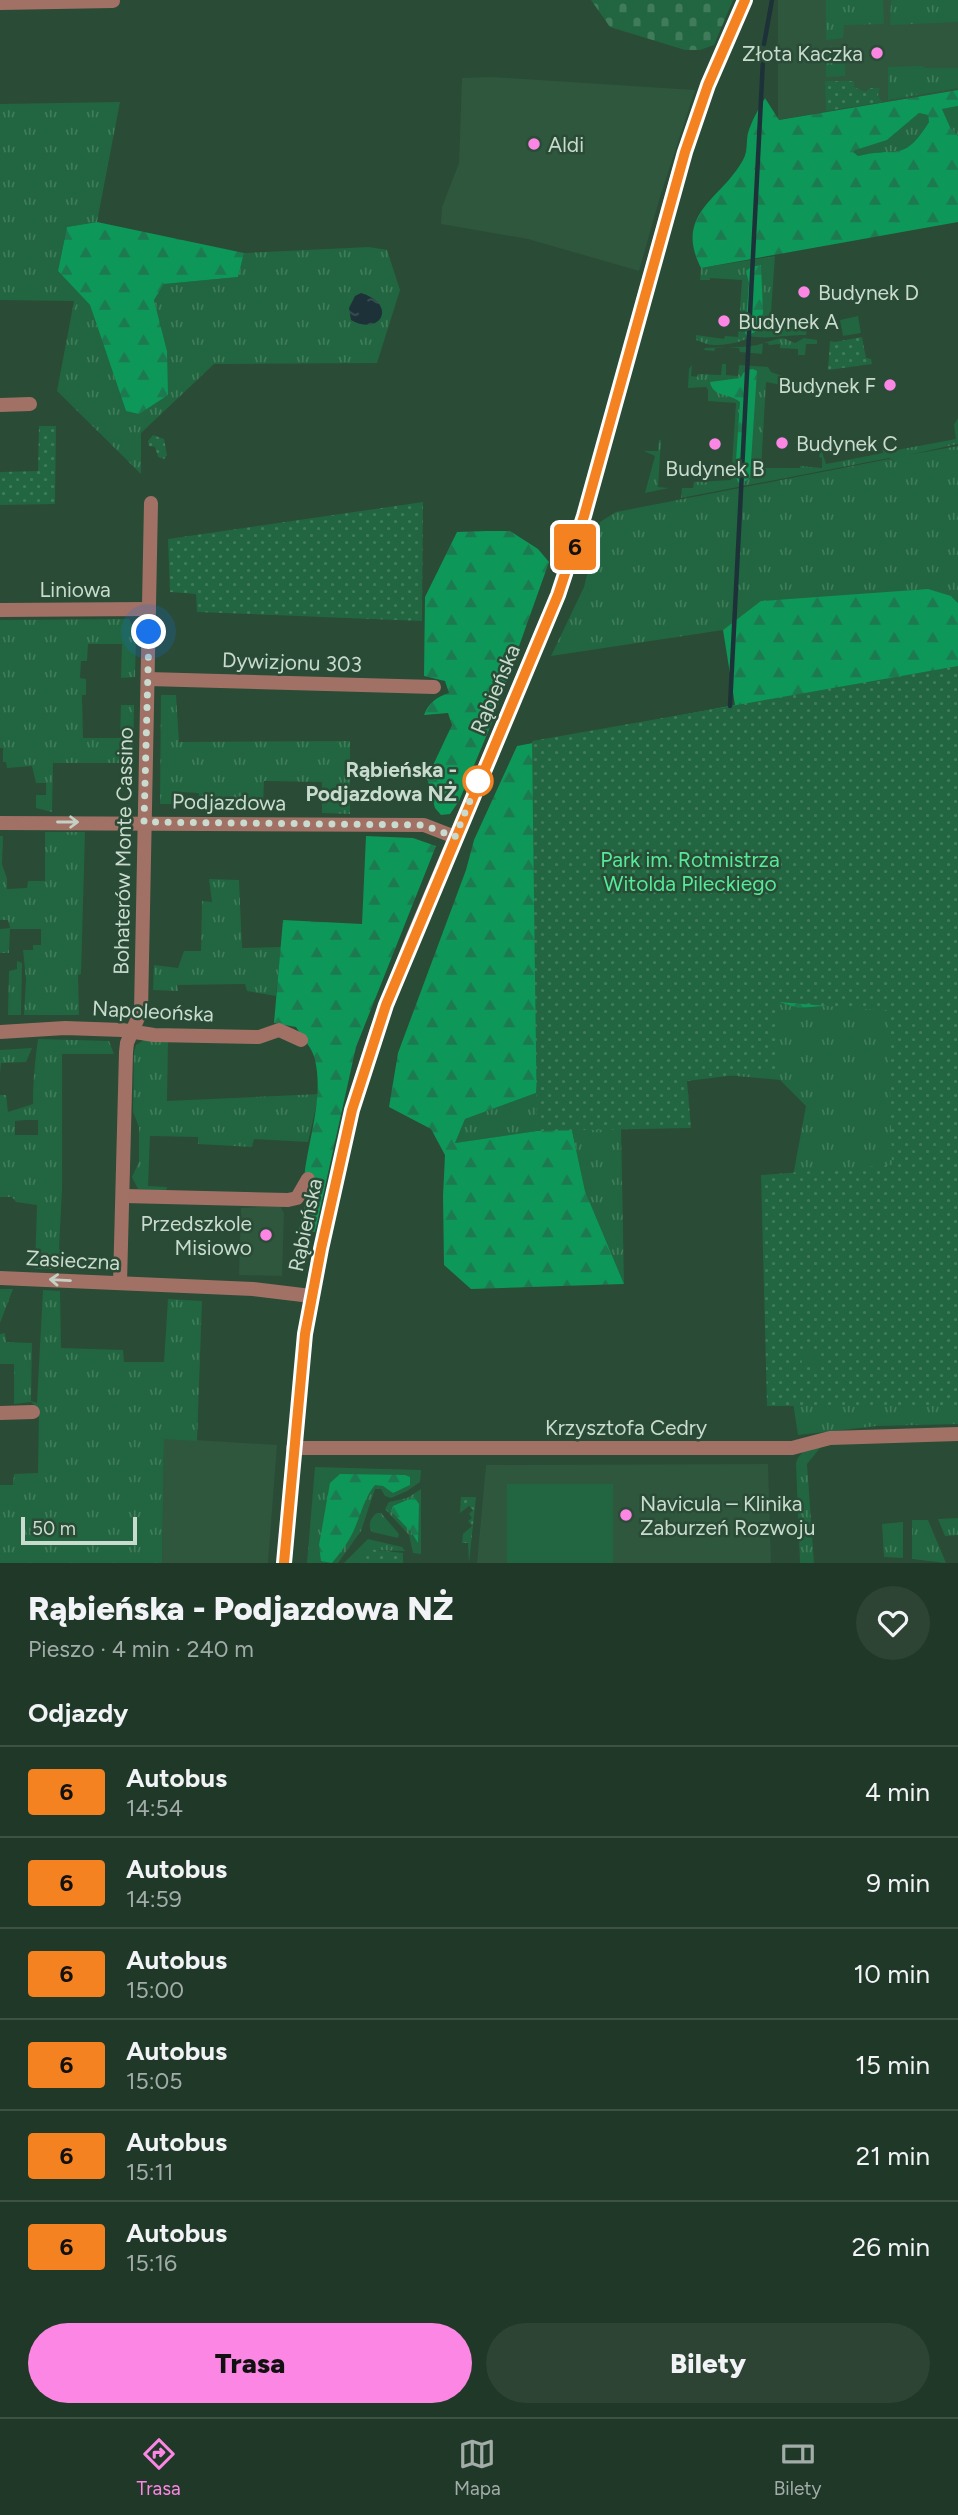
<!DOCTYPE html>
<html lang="pl">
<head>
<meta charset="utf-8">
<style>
  body { margin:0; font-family:Figtree,sans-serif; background:#2d4334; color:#f1f3f6; height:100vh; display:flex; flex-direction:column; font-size:26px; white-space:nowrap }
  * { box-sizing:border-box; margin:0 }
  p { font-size:23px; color:#a2aca8 }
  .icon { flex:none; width:38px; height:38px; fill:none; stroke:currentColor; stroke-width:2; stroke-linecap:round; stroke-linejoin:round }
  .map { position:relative; height:1563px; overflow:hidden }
  .side { display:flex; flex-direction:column; background:#203828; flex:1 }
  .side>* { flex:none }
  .badge { padding:0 14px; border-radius:5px; font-size:24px; line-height:46px }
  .scale { position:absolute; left:21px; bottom:18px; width:116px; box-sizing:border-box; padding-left:7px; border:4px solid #c9dbce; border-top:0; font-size:19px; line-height:24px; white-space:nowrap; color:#c9dbce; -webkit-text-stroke:5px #2a4b36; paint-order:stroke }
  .you { position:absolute; width:35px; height:35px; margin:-18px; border:5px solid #fff; border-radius:50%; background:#1a73e8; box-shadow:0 0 0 10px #1a73e833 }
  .map>.badge { position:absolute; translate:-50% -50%; box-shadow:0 0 0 4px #fff }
  h2 { padding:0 28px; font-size:26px; line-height:63px }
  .round { display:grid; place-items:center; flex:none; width:74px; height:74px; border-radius:37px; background:#2d4334 }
  .overview { display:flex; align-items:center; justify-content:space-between; height:119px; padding:0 28px }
  h1 { font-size:33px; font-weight:800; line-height:52px }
  .action { display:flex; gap:14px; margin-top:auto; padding:14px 28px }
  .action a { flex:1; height:80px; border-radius:42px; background:#fc86e4; color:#111; font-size:28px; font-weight:800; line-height:80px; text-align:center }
  .action a+a { background:#2d4334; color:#f1f3f6 }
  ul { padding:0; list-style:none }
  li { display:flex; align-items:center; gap:21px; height:91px; padding:0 28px; border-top:2px solid #3d5245 }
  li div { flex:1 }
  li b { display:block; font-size:26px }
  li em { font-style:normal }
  li .badge { min-width:77px; font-weight:700; text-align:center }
  .tab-bar { display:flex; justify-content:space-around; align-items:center; height:98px; border-top:2px solid #3d5245; background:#203828; font-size:19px; color:#a2aca8 }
  .tab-bar a { display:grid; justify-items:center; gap:4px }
  .tab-bar .on { color:#fc86e4 }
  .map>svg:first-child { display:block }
  .built { fill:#2e573e }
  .grass { fill:url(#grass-tufts); fill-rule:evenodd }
  .forest { fill:url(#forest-firs); fill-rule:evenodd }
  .cemetery { fill:url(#cemetery-stones) }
  .park { fill:url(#park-dots) }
  .pitch { fill:#216640 }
  .water { fill:url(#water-ripples) }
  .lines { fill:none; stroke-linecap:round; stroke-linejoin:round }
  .stream { stroke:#1d3238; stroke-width:4.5 }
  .minor { stroke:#a17165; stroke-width:14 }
  .tertiary { stroke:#a17165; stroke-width:14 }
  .oneway { stroke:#c5d0c4 }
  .line-casing { stroke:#fff; stroke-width:16 }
  .line { stroke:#f58220; stroke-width:10 }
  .walk { stroke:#c9dbce; stroke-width:7; stroke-dasharray:0 12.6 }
  .poi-dot { fill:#fc86e4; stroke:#2a4b36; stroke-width:2.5 }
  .stop-dot { fill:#fff; stroke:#f58220; stroke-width:3.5 }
  .labels { text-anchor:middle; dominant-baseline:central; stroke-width:5; stroke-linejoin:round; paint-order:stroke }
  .poi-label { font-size:21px; fill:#c9dbce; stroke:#2a4b36; text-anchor:start }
  .street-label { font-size:21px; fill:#c9dbce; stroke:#2a4b36 }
  .stop-label { font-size:21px; font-weight:bold; fill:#c9dbce; stroke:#2a4b36; text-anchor:end }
  .park-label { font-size:21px; fill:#54ea98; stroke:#2a4b36 }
</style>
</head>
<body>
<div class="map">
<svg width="958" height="1563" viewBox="0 0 958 1563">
  <defs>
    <pattern id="grass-tufts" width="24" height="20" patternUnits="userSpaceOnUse" patternTransform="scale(1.75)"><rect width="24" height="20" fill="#216640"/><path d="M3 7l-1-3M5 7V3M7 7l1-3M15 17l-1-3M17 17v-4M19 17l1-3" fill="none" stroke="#407b5a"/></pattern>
    <pattern id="forest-firs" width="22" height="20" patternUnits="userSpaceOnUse" patternTransform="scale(1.75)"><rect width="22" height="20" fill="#0d9758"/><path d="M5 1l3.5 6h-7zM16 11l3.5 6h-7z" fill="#1d794f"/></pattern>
    <pattern id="cemetery-stones" width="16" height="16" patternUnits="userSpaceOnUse" patternTransform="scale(1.75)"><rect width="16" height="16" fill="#216640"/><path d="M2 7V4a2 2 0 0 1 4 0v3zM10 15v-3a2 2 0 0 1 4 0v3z" fill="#407b5a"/></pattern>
    <pattern id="park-dots" width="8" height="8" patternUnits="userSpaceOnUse" patternTransform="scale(1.75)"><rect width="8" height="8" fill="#216640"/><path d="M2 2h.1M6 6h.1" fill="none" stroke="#407b5a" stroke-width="1.8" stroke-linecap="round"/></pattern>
    <pattern id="water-ripples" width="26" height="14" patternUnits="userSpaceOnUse" patternTransform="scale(1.75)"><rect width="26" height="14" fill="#1d3238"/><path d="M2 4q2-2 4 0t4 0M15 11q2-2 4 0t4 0" fill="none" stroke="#3c4f54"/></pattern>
  </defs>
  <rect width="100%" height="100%" fill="#2a4b36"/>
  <g class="built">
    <path d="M 778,0 L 958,0 L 958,90 L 778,120 Z"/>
    <path d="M 491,77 L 695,90 L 660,197 L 639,271 L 528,239 L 441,224 L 442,207 L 459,163 L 462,78 Z"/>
    <path d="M 280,1206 L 284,1213 L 282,1276 L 239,1275 L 241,1208 Z"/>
    <path d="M 164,1438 L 277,1445 L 268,1563 L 162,1563 Z"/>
    <path d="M 768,1464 L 771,1563 L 477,1563 L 486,1465 Z"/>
  </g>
  <g class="grass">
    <path d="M 826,0 L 883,0 L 884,24 L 844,25 L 843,38 L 826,40 Z"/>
    <path d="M 891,0 L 958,0 L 958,22 L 890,25 Z"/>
    <path d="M 826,60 L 845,60 L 845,76 L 826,77 Z"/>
    <path d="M 923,66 L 924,68 L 958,68 L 958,88 L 888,100 L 888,67 Z"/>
    <path d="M 120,102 L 97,222 L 67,227 L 58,271 L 90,305 L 126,411 L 167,351 L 154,300 L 164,284 L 238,277 L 244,253 L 369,247 L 387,250 L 400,290 L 377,363 L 214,364 L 141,433 L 141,474 L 57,391 L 74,301 L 0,300 L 0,104 Z"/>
    <path d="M 958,106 L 958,136 L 950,127 L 942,109 Z"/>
    <path d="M 919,113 L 928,115 L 929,122 C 902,163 899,146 858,156 L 851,150 L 887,140 Z"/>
    <path d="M 775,256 L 770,326 L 807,328 L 806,335 C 787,334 768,340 750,336 C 744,343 717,347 707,344 C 703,343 700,341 696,340 L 696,335 L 724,339 L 725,336 L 738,337 L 742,280 L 710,278 L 710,280 L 700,280 L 701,268 Z"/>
    <path d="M 783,338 L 795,343 L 804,338 L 817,340 L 817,344 L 806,344 L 805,355 L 798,355 L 798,349 L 780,348 L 780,344 L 769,345 L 768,343 L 763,343 L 762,354 L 740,352 L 739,348 L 716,347 L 714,351 L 704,350 L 705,348 C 720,347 737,348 751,346 C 760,345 771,340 783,338 Z"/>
    <path d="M 722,364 L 726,364 L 726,375 L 738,376 L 739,365 L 768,367 L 771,372 L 804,384 L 809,382 L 814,387 L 813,391 L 766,382 L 761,468 L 800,468 L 800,466 L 822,468 L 822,458 L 819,457 L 821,449 L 826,464 L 883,453 L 881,442 L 883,441 L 886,452 L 956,439 L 954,425 L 958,418 L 958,444 L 908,455 L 958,446 L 958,603 L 951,596 L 762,601 L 723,630 L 551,656 L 584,587 L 600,522 L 616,512 L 889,459 L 896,463 L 889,458 L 681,498 L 682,488 L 693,488 L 694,482 L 731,480 L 736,403 L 708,401 L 708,390 L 706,387 L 688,388 L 689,369 L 692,365 L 691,376 L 697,377 L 698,374 L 721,375 Z"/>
    <path d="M 659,440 L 661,440 L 658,487 L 669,488 L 645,493 L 655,456 L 644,451 L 658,451 Z"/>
    <path d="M 129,619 L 136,633 L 135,677 L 121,678 L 122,644 L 88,644 L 87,661 L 81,661 L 80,678 L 86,679 L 86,695 L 82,695 L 83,738 L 120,738 L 121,705 L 134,705 L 133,763 L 53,763 L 52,812 L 36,808 L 36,795 L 46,795 L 46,783 L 36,783 L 32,766 L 7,768 L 6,762 L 3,762 L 3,748 L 0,748 L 0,620 Z"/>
    <path d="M 161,695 L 176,695 L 179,742 L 350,741 L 350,814 L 322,813 L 322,782 L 264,781 L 263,805 L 199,804 L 199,793 L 180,792 L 177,804 L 160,804 Z"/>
    <path d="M 45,832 L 85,832 L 81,974 L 78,975 L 79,1015 L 24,1015 L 26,979 L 23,950 L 33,950 L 33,945 L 41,945 L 41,929 L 10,929 L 9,953 L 0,953 L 0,929 L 10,928 L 8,920 L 0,920 L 0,836 L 3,836 L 2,864 L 7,879 L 7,889 L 27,888 L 28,881 L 45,881 Z"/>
    <path d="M 209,879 L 239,880 L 242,948 L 281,947 L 276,996 L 247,991 L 245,984 L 177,985 L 178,991 L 153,990 L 154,965 L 178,968 L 184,951 L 201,951 L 202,901 L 212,902 Z"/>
    <path d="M 17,961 L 22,963 L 21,1015 L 8,1015 L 9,971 L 17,969 Z"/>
    <path d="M 698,977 L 798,1008 L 865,1003 L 889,1011 L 958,1042 L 958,1424 L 877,1426 L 798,1435 L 793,1403 L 783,1230 L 806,1106 L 780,1080 L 681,1071 L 621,1125 L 624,1284 L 585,1191 L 571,1126 L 455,1143 L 465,1119 L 536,1093 L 546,1018 Z"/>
    <path d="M 38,1039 L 109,1041 L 114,1054 L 62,1054 L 62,1189 L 59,1249 L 71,1260 L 71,1269 L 35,1269 L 37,1205 L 16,1202 L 12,1197 L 0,1197 L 0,1095 L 6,1095 L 8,1112 L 33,1104 C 33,1081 35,1061 38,1039 ZM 25,1120 L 38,1120 L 38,1135 L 15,1135 L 15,1121 Z"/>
    <path d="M 146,1039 L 168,1041 L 167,1101 L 319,1094 L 308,1142 L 254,1139 L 252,1147 L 198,1144 L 198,1137 L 150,1136 L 148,1186 L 167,1187 L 166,1191 L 138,1189 L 132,1177 L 139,1162 L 139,1127 L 133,1112 L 134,1052 L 136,1045 Z"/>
    <path d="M 32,1048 L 26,1062 L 1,1063 L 0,1073 L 0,1050 Z"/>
    <path d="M 0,1289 L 13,1289 L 0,1323 Z"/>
    <path d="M 43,1290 L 60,1291 L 61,1348 L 123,1350 L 124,1362 L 164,1362 L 168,1299 L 202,1301 L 197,1441 L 164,1439 L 162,1563 L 0,1563 L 0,1485 L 13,1485 L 14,1474 L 38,1473 L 39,1409 L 31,1402 L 14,1404 L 14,1364 L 0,1364 L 0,1334 L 5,1333 L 6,1342 L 32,1343 L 31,1401 L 37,1403 Z"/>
    <path d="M 817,1445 L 820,1448 L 807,1464 L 814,1563 L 800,1563 L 796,1463 C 799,1452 808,1449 817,1445 Z"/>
    <path d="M 315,1467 L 421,1470 L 420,1482 L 407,1491 L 391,1498 L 385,1496 L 381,1489 L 375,1489 L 361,1531 L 338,1563 L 307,1563 Z"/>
    <path d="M 421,1489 L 421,1554 L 413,1553 L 409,1535 L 385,1509 L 389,1502 L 407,1498 Z"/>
    <path d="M 377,1513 L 381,1513 L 399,1534 L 398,1538 L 372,1532 C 367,1525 371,1517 377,1513 Z"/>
    <path d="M 958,1518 L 958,1535 L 945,1536 L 938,1519 Z"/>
    <path d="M 912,1520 L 928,1520 L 946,1563 L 912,1559 Z"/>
    <path d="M 903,1522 L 903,1558 L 884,1557 L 882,1524 Z"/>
    <path d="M 368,1539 L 402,1547 L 405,1551 L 368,1550 L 366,1563 L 344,1563 Z"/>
  </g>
  <g class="forest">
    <path d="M 958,90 L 958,106 L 942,109 L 950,127 L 958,136 L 958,222 L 701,268 C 673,213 722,199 743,160 C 748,152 746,141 748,133 C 752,120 758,110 765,98 L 779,120 ZM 919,113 L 928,115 L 929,122 C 903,163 899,146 858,156 L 852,151 L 887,140 Z"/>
    <path d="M 97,222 L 244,253 L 238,277 L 164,284 L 154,300 L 167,351 L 168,395 L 139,414 L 126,411 L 90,305 L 58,271 L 67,227 Z"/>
    <path d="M 761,265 L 763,313 L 757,331 L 747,336 L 745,333 L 749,283 L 746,271 L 751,267 Z"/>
    <path d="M 753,369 L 757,371 L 750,477 L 746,481 L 738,482 L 735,475 L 740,402 C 730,393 713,398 710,382 L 740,378 L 746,370 Z"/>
    <path d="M 486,531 L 510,531 L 538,549 L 549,562 L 491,725 L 459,801 L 450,814 L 441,815 L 435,808 L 427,778 L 452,725 L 448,713 L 424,715 C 429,702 437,697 449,693 L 445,681 L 424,676 L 425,597 L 457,532 Z"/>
    <path d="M 928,589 L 951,596 L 958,603 L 958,1042 L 897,1013 L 865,1003 L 798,1008 L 698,977 L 546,1018 L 536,1093 L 465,1119 L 455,1143 L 571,1126 L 585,1191 L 624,1284 L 471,1289 L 444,1265 L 443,1196 L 445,1155 L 431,1129 L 389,1107 L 398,1053 L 466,870 L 474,840 L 517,746 L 735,705 L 723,630 L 761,601 Z"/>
    <path d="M 366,836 L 413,838 L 436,846 L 356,1047 L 315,1232 L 299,1229 L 310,1185 L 304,1178 C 308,1139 324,1099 315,1060 C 313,1049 302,1037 296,1027 L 274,1023 L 283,920 L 362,924 Z"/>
    <path d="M 340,1474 L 405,1475 L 410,1477 L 410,1485 L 393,1493 L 383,1486 L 375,1485 C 365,1497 362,1511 356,1525 C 351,1539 341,1552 332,1563 L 321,1561 L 319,1545 L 330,1483 Z"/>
    <path d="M 414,1497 L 419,1504 L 418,1543 L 412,1533 L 391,1511 L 393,1506 Z"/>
  </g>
  <path class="cemetery" d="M 591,0 L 733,0 L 714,45 L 700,50 L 685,50 L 610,27 Z"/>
  <g class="park">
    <path d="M 825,81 L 854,81 L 854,87 L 865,92 L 870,88 L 880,88 L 878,95 L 882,102 L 826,111 Z"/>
    <path d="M 862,337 L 866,358 L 871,359 L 872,364 L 828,370 L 830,341 L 835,342 Z"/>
    <path d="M 39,426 L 56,426 L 55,504 L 0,505 L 0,472 L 38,471 Z"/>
    <path d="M 153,435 L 164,439 L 167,455 L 164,459 L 158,457 L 155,447 L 149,446 L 148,441 Z"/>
    <path d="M 423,502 L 422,621 L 197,612 L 196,594 L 170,592 L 168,539 Z"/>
    <path d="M 958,666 L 958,1406 L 767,1406 L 761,1175 L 892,1165 L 888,1011 L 779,1002 L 777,1070 L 687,1081 L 691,1128 L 537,1131 L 532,741 Z"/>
    <path d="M 461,1497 L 476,1497 L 469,1563 L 468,1543 L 462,1543 L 463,1534 L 472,1526 L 468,1521 L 472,1518 L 469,1514 L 473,1510 L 469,1506 L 460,1513 Z"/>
    <path d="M 367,1549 L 403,1553 L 403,1563 L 366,1563 Z"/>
  </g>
  <g class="pitch">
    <path d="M 858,316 L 861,333 L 843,336 L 840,320 Z"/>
    <path d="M 801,1351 L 821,1351 L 821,1364 L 802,1365 Z"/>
    <rect x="507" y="1484" width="106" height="79"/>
  </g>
  <path class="water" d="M 361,293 C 398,304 381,337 351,320 L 349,308 L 355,296 Z"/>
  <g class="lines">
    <g class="stream">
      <path d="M 764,44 L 772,0"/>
      <path d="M 730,706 L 763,60"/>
    </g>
    <g class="minor">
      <path d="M 0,3 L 113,1"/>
      <path d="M 0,405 L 30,404"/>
      <path d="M 0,610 L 149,609"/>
      <path d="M 148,679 L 434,687"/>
      <path d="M 0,823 L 424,825 L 455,837"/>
      <path d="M 0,1032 L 65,1028 L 122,1030 L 154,1035 L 259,1037 L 279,1030 L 301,1040"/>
      <path d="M 124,1196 L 288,1200 L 297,1198 L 308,1179"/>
      <path d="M 0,1278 L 253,1289 L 311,1296"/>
      <path d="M 120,1283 L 126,1052 L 127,1043 L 141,1011 L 151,503"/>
      <path d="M 0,1413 L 33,1412"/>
      <path d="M 293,1448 L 792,1448 L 830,1438 L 958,1434"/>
    </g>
    <path class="tertiary" d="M 284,1563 L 305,1334 L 316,1272 L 352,1110 L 376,1032 L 412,939 L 564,580 L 584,516 L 678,174 L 708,85 L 745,0"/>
  </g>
  <defs><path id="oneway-shaft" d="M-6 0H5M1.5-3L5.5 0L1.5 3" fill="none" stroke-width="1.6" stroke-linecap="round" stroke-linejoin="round" transform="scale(1.75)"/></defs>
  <g class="oneway">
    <use href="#oneway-shaft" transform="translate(68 822)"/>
    <use href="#oneway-shaft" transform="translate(60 1280) rotate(-177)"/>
  </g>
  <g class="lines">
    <g class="line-casing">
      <path id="line" d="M 284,1563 L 305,1334 L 321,1249 L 352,1110 L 386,1005 L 558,595 L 584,516 L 685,152 L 708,85 L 745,0"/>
    </g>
    <use href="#line" class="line"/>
    <path class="walk" d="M 149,632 L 144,822 L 424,825 L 455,837 L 478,781"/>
  </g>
  <g class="poi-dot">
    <circle cx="877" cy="53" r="7"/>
    <circle cx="534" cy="144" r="7"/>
    <circle cx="804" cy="292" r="7"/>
    <circle cx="724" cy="321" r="7"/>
    <circle cx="890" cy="385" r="7"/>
    <circle cx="782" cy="443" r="7"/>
    <circle cx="715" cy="444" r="7"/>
    <circle cx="266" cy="1235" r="7"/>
    <circle cx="626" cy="1515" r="7"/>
  </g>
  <circle class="stop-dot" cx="478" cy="781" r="14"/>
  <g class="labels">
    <g class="poi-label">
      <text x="863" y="53" text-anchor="end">Złota Kaczka</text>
      <text x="548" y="144">Aldi</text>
      <text x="818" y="292">Budynek D</text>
      <text x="738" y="321">Budynek A</text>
      <text x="876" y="385" text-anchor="end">Budynek F</text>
      <text x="796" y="443">Budynek C</text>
      <text x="715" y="468" text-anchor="middle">Budynek B</text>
      <text x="252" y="1223" text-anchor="end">Przedszkole<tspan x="252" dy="24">Misiowo</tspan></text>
      <text x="640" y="1503">Navicula – Klinika<tspan x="640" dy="24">Zaburzeń Rozwoju</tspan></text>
    </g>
    <g class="street-label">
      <text x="75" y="589">Liniowa</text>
      <text transform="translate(292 662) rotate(2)">Dywizjonu 303</text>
      <text transform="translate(495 689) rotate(-67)">Rąbieńska</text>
      <text transform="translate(229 802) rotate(1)">Podjazdowa</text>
      <text transform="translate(123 851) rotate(-89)">Bohaterów Monte Cassino</text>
      <text transform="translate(153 1011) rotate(3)">Napoleońska</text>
      <text transform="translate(305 1225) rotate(-78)">Rąbieńska</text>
      <text transform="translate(73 1260) rotate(3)">Zasieczna</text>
      <text x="626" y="1427">Krzysztofa Cedry</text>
    </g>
    <g class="stop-label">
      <text x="457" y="769">Rąbieńska -<tspan x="457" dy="24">Podjazdowa NŻ</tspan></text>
    </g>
    <g class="park-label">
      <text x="690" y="859">Park im. Rotmistrza<tspan x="690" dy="24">Witolda Pileckiego</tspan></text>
    </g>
  </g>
</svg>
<div class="scale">50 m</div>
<div class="you" style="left:149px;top:632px"></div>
<b class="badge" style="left:575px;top:547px;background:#f58220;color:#111">6</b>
</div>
<section class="side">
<div class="overview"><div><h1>Rąbieńska - Podjazdowa NŻ</h1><p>Pieszo · 4 min · 240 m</p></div><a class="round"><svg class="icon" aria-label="heart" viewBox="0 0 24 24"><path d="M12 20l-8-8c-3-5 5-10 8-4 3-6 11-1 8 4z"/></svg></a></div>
<h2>Odjazdy</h2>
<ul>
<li><span class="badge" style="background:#f58220;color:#111">6</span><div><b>Autobus</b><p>14:54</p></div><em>4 min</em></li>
<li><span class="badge" style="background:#f58220;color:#111">6</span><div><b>Autobus</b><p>14:59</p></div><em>9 min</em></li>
<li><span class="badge" style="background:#f58220;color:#111">6</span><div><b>Autobus</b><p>15:00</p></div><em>10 min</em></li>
<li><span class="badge" style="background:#f58220;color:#111">6</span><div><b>Autobus</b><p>15:05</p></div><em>15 min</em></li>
<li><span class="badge" style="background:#f58220;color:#111">6</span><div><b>Autobus</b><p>15:11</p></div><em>21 min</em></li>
<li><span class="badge" style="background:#f58220;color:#111">6</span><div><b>Autobus</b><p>15:16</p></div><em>26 min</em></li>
</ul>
<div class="action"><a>Trasa</a><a>Bilety</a></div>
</section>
<nav class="tab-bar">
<a class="on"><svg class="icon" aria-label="directions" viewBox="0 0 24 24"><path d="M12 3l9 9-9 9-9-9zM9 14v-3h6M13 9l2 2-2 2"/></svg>Trasa</a>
<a><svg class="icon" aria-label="map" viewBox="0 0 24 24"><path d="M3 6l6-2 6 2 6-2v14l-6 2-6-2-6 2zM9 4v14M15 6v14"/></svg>Mapa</a>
<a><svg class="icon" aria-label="tickets" viewBox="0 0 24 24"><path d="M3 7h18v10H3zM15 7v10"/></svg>Bilety</a>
</nav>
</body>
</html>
